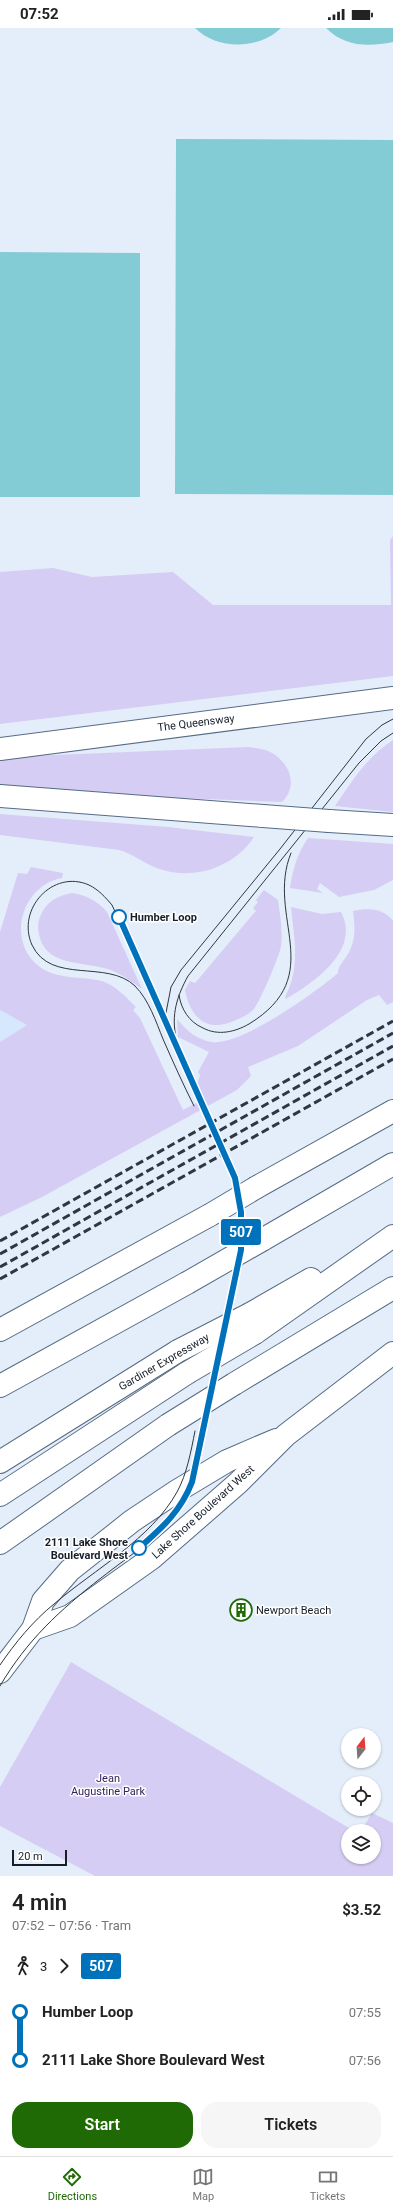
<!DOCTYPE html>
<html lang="en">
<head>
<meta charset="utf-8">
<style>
  body { margin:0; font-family:Roboto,sans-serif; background:#f6f6f6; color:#222; height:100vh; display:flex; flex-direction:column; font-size:15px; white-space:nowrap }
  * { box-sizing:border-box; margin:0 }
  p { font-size:13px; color:#767676 }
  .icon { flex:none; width:22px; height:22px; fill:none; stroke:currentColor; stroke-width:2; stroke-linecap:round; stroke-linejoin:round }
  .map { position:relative; height:1848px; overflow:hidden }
  .drawer { display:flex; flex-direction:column; background:#fff; flex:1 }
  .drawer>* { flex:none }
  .badge { padding:0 8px; border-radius:3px; font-size:14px; line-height:26px }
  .needle { width:26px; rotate:17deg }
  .controls { position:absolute; left:341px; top:1700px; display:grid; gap:8px }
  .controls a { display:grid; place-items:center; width:40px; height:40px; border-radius:50%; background:#fff; box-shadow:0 1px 3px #0004; font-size:20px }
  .scale { position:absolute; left:12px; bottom:10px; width:55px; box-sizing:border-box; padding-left:4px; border:2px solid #161f29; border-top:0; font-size:11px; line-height:14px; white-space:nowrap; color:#161f29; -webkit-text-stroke:3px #fff; paint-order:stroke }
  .map>.badge { position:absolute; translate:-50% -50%; box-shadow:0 0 0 2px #fff }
  .legs { display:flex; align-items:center; gap:6px; height:44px; padding:0 12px; font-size:13px }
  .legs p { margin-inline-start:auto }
  .overview { display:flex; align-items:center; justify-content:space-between; height:68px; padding:0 12px }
  h1 { font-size:22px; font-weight:600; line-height:30px }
  .cta { display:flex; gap:8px; margin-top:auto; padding:8px 12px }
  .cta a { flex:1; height:46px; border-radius:16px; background:#206a06; color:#fff; font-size:16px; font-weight:600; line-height:46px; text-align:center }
  .cta a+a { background:#f6f6f6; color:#222 }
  ul { padding:0 12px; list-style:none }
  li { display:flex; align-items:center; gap:14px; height:48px; font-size:15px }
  li i { display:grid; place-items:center; width:6px; height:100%; margin:0 5px; background:currentColor }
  li i::after { content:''; width:10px; height:10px; margin:-5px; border:3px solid; border-radius:50%; background:#fff }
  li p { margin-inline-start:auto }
  li:first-child i { background:linear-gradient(#0000 50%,currentColor 0) }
  li:last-child i { background:linear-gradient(currentColor 50%,#0000 0) }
  .status { display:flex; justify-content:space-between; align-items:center; height:28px; padding:0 20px; background:#fff; direction:ltr }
  .status svg { height:11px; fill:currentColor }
  .menu { display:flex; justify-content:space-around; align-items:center; height:56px; border-top:1px solid #e0e0e0; background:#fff; font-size:11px; color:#767676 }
  .menu a { display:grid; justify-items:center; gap:2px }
  .menu .active { color:#206a06 }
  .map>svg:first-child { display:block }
  .built { fill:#d5e8fd }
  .green { fill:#d5cdf3 }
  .water { fill:#83cbd5 }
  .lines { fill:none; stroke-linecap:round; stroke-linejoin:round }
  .secondary-casing { stroke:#556b84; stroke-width:24 }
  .primary-casing { stroke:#556b84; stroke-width:24 }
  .highway-casing { stroke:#556b84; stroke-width:24 }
  .secondary { stroke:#fff; stroke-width:22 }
  .primary { stroke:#fff; stroke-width:22 }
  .highway { stroke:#fff; stroke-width:22 }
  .tram { stroke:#2d3741; stroke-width:1 }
  .rail { stroke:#2d3741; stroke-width:3; stroke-dasharray:8 4; stroke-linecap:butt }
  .primary-bridge-casing { stroke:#556b84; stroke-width:24; stroke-linecap:butt }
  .highway-bridge-casing { stroke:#556b84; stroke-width:24; stroke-linecap:butt }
  .primary-bridge { stroke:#fff; stroke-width:22 }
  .highway-bridge { stroke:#fff; stroke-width:22 }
  .line-1-casing { stroke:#fff; stroke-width:9 }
  .line-1 { stroke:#0072bc; stroke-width:6 }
  .stop-1-dot { fill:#fff; stroke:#0072bc; stroke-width:2 }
  .labels { text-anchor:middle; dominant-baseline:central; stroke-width:3; stroke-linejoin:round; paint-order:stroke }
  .street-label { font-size:11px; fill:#161f29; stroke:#fff }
  .stop-label { font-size:11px; font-weight:bold; fill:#161f29; stroke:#fff; text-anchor:start }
  .poi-label { font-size:11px; fill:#161f29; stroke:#fff; text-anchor:start }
  .park-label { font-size:11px; fill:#35215d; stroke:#fff }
</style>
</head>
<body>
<div class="status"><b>07:52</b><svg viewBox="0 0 49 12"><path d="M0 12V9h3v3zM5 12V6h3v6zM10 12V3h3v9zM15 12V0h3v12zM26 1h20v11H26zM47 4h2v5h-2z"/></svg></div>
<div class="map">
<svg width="393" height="1848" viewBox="0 0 393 1848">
  <rect width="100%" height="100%" fill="#e4eefa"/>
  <path class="built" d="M 0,982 L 27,997 L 0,1014 Z"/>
  <g class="green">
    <path d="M 393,508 L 393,648 L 0,696 L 0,544 L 53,540 L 92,549 L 173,544 L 213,577 L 391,577 L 390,512 Z"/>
    <path d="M 393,712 L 393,784 L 335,778 C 352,753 367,729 393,712 Z"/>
    <path d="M 248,719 C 256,720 265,721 272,725 C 291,736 298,759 282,774 L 180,770 L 0,757 L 0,731 L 31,728 Z"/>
    <path d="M 0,786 L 168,799 L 254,809 C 235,838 197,852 163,842 C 147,838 134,826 119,822 L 0,807 Z"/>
    <path d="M 308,810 L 393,816 L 393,852 L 374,862 L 339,869 L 320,855 L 317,861 L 323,865 L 290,860 C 293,841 297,826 308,810 Z"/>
    <path d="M 31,839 L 63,845 L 62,850 C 22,857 5,913 40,939 C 58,952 82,948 102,953 C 115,957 127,970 136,979 L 133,982 L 140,990 L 183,1082 L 204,1071 L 197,1057 L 200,1047 L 198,1044 L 209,1024 L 178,1009 L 177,991 C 186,1002 197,1012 212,1014 C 241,1018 316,964 338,945 C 338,937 344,933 348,926 C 356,912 355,898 353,883 C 368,880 383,880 393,893 L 393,974 L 387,977 L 379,967 L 367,972 L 298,1018 L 248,1039 L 251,1048 L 237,1062 L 42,1169 L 0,1189 L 0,1014 L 27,997 L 0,982 L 0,904 L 18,845 L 27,846 Z"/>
    <path d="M 264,862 L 278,872 C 280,887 283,903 281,918 C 280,927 259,976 253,982 C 248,987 241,990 234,993 C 206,1005 190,989 185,962 L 190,953 L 195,955 L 201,948 L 254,885 L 256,883 L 253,880 L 258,874 L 256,872 Z"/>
    <path d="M 72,865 C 86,867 98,873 107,884 L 142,961 C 133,955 123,947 113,943 C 90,933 48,940 40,910 C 38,903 37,896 40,889 C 46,874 56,868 72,865 Z"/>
    <path d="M 291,879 L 322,886 L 341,884 C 361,922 315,954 286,971 L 285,969 C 301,939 294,911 291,879 Z"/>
    <path d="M 71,1634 L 354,1803 L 348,1803 L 348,1829 L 374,1829 L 374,1803 L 361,1803 L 372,1785 L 393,1795 L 393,1848 L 95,1848 L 0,1798 L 0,1759 Z"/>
  </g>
  <g class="water">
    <path d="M 195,0 L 281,0 C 259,22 217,22 195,0 Z"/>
    <path d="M 326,0 L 393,0 L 393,14 C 368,19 345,19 326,0 Z"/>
    <path d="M 176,111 L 393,112 L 393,467 L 175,466 Z"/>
    <path d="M 0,224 L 140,225 L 140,469 L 0,469 Z"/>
  </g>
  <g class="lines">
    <g class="secondary-casing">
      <g id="secondary">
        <path d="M 33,1601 L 70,1588 L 152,1530 L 238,1455 L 286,1407 L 393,1325"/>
        <path d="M 0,1644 L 33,1601 L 43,1573 L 70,1542 L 132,1493 L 177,1463 L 227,1433 L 276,1412"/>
      </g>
    </g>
    <g class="primary-casing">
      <g id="primary">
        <path d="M 0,721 L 393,670"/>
        <path d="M 0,768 L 263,788"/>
        <path d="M 329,793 L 393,797"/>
      </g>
    </g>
    <g class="highway-casing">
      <g id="highway">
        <path d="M 257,1159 L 393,1083"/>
        <path d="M 262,1212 L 393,1136"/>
        <path d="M 250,1286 L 311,1251"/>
        <path d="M 0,1302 L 210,1187"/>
        <path d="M 255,1305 L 393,1208"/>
        <path d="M 234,1356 L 393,1260"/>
        <path d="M 0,1358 L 187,1255"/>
        <path d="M 0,1434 L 178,1323"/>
        <path d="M 0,1467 L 187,1345"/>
        <path d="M 0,1515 L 168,1397"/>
      </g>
    </g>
    <use href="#secondary" class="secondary"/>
    <use href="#primary" class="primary"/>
    <use href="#highway" class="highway"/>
    <g class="tram">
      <path d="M 179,967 C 181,981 189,994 203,1000 C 218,1008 235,1004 249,996 C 329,947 265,889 291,825"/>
      <path d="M 165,990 L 171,959 L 181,942 L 280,821 L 366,711 L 382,697 L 393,691"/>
      <path d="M 176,1009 C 171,987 177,968 188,948 L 359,735 L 381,713 L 393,705"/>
      <path d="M 194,1078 C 183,1056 173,1034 163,1011 C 156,994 149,972 135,958 C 107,931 51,957 32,917 C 16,881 53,841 89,857 C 99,862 105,869 112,877 L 198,1066"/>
      <path d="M 0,1637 C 15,1615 33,1593 54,1576 C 95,1541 151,1511 177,1464 C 187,1446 191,1423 195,1403"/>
      <path d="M 0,1658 C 27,1612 60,1582 101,1550 C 130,1527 165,1506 184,1473 C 197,1450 200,1421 206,1395"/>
    </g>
    <g class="rail">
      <path d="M 0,1213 L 393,993"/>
      <path d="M 0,1226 L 393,1005"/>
      <path d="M 0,1239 L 393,1018"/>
      <path d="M 0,1251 L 393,1031"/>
    </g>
    <g class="primary-bridge-casing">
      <path id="primary-bridge" d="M 263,788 L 329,793"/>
    </g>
    <g class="highway-bridge-casing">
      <g id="highway-bridge">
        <path d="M 210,1187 L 257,1159"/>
        <path d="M 187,1255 L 262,1212"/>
        <path d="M 178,1323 L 250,1286"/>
        <path d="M 187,1345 L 255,1305"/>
        <path d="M 168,1397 L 234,1356"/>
      </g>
    </g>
    <use href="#primary-bridge" class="primary-bridge"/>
    <use href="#highway-bridge" class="highway-bridge"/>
  </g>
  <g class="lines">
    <g class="line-1-casing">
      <path id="line-1" d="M 119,889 L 235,1150 L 241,1184 L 241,1222 L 192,1454 C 181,1483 162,1500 139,1520"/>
    </g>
    <use href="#line-1" class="line-1"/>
  </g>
  <defs>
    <g id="building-ring" transform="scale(1.15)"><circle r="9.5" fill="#fff" stroke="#206a06" stroke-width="1.5"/><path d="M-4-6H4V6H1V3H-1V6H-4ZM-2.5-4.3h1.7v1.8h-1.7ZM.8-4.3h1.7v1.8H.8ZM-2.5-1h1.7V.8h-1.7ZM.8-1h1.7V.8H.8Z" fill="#206a06"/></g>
  </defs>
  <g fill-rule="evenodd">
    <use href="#building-ring" x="241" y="1582"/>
  </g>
  <g class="stop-1-dot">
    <circle cx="119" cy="889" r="7"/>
    <circle cx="139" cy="1520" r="7"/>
  </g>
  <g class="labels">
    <g class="street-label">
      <text transform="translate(196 695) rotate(-7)">The Queensway</text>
      <text transform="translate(164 1334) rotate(-30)">Gardiner Expressway</text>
      <text transform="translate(203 1484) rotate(-42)">Lake Shore Boulevard West</text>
    </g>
    <g class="stop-label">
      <text x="130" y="889">Humber Loop</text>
      <text x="128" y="1514" text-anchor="end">2111 Lake Shore<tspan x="128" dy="13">Boulevard West</tspan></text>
    </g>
    <g class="poi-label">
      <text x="256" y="1582">Newport Beach</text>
    </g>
    <g class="park-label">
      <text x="108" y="1750">Jean<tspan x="108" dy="13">Augustine Park</tspan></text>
    </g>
  </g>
</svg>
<div class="controls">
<a><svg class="needle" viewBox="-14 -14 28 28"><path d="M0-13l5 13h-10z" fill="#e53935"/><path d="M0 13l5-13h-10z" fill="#767676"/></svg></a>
<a><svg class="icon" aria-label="locate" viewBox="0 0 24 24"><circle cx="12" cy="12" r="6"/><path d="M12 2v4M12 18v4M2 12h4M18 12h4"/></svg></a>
<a><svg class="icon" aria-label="layers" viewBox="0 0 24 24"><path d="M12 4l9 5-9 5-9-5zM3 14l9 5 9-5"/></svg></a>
</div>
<div class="scale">20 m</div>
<b class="badge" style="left:241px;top:1204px;background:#0072bc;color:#fff">507</b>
</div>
<section class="drawer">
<div class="overview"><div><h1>4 min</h1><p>07:52 – 07:56 · Tram</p></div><b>$3.52</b></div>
<div class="legs"><svg class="icon" aria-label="walk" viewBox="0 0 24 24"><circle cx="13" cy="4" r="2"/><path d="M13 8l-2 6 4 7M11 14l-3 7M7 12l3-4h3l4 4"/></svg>3<svg class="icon" aria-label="forward" viewBox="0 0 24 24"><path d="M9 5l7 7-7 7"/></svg><b class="badge" style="background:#0072bc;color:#fff">507</b></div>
<ul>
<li><i style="color:#0072bc"></i><b>Humber Loop</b><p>07:55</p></li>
<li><i style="color:#0072bc"></i><b>2111 Lake Shore Boulevard West</b><p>07:56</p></li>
</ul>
<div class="cta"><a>Start</a><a>Tickets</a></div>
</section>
<nav class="menu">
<a class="active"><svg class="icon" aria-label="directions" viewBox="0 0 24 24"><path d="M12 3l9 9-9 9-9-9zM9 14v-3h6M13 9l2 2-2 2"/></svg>Directions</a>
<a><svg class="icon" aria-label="map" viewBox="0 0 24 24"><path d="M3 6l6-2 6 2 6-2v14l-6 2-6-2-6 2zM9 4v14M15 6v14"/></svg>Map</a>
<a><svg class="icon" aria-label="tickets" viewBox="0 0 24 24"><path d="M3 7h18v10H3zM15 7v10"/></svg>Tickets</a>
</nav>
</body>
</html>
